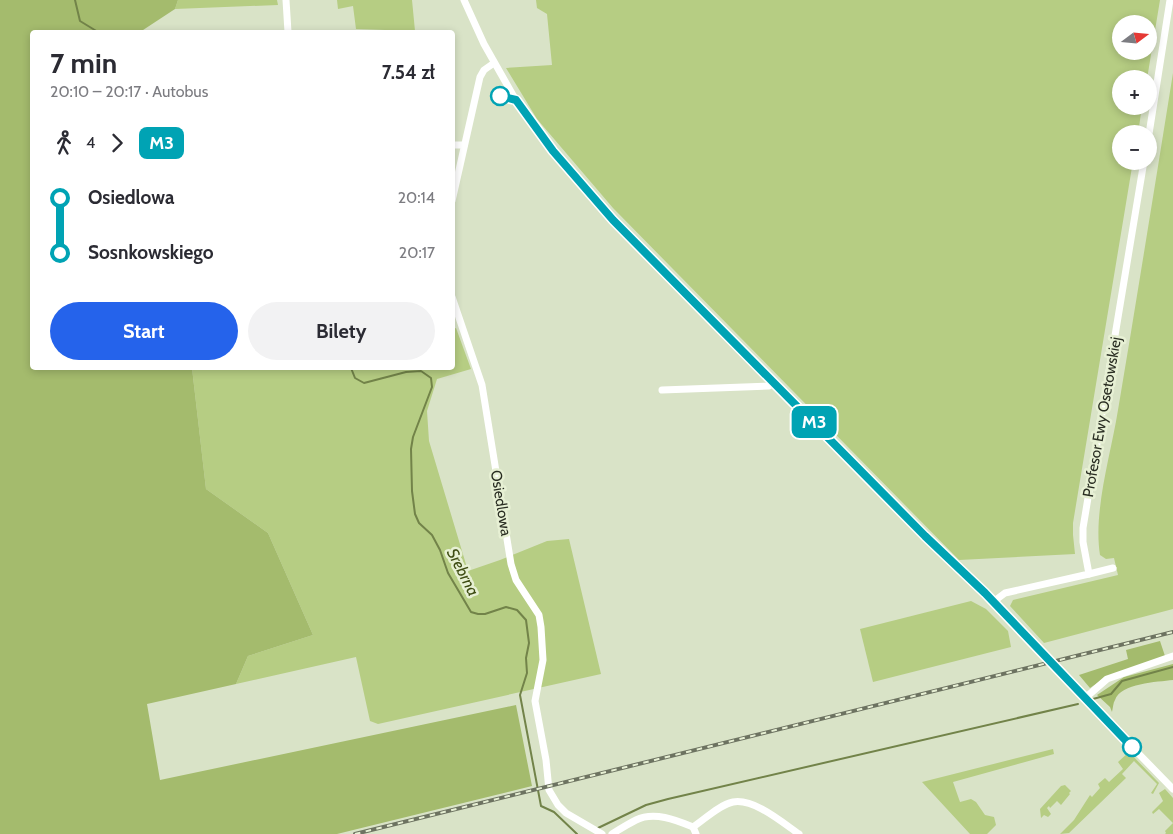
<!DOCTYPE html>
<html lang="pl">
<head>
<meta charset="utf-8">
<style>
  body { margin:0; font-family:Cabin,sans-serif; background:#f2f2f3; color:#2b2b33; height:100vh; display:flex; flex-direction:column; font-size:19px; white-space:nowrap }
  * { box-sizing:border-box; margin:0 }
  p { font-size:16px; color:#7c7c81 }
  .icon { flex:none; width:28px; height:28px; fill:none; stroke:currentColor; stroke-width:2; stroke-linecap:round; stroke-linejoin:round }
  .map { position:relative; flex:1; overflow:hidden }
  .sheet { position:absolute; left:30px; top:30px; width:425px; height:340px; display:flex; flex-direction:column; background:#fff; border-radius:5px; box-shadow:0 2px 8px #0003 }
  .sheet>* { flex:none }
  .badge { padding:0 10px; border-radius:8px; font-size:18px; line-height:32px }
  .needle { width:32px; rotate:74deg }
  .tools { position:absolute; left:1112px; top:15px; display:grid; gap:10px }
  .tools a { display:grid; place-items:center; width:45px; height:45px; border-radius:50%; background:#fff; box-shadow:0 2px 8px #0003; font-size:25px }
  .map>.badge { position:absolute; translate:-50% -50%; box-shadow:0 0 0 2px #fff }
  .legs { display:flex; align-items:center; gap:8px; height:55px; padding:0 20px; font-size:16px }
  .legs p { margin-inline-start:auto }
  .headline { display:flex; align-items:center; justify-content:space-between; height:85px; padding:0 20px }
  h1 { font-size:28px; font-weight:700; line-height:38px }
  .action { display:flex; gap:10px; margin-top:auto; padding:10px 20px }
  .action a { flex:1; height:58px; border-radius:30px; background:#2563eb; color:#fff; font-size:20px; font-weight:700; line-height:58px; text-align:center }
  .action a+a { background:#f2f2f3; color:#2b2b33 }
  ul { padding:0 20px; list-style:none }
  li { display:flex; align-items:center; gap:18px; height:55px; font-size:19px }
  li i { display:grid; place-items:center; width:8px; height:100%; margin:0 6px; background:currentColor }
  li i::after { content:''; width:12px; height:12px; margin:-6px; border:4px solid; border-radius:50%; background:#fff }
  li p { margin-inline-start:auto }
  li:first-child i { background:linear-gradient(#0000 50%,currentColor 0) }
  li:last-child i { background:linear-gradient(currentColor 50%,#0000 0) }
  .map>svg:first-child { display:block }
  .green { fill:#b6cd83; fill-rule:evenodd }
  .forest { fill:#a4bb6d }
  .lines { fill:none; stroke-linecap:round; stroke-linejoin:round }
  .stream { stroke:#728349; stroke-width:2 }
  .minor-tunnel { stroke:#b6bfa6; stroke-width:7; stroke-dasharray:7 3.5; stroke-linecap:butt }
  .minor { stroke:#fff; stroke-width:7 }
  .rail-casing { stroke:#6d7361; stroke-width:4 }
  .rail { stroke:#e7f0d4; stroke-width:2; stroke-dasharray:5.5; stroke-linecap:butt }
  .line-1-casing { stroke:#fff; stroke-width:11 }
  .line-1 { stroke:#00a3b4; stroke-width:8 }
  .stop-1-dot { fill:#fff; stroke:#00a3b4; stroke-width:2.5 }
  .labels { text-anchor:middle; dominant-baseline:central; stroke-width:5; stroke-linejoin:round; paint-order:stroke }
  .street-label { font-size:15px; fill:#292d22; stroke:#e7f0d4 }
  .water-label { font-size:16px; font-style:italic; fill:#3e4c13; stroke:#e7f0d4 }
</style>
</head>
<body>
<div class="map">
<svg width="1173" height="834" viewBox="0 0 1173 834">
  <rect width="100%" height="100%" fill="#d9e3c7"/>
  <g class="green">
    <path d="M 178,0 L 277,0 L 278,5 L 175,9 Z"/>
    <path d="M 337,0 L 412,0 L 415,31 L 356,29 L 353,6 L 338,9 Z"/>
    <path d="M 536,0 L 1160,0 L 1147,79 L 1121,79 L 1121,106 L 1142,106 L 1138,134 L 1121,134 L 1121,161 L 1133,161 L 1073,523 L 1073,535 L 1075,554 L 959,560 L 613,208 L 537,119 L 506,68 L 552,65 L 547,14 L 537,8 ZM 1121,24 L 1149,24 L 1149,51 L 1121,51 Z"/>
    <path d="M 1173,73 L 1173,609 L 1044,643 L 1010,606 L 1013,600 L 1118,575 L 1114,558 L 1106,559 L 1100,555 C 1093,511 1111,454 1118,410 C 1137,297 1155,185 1173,73 Z"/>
    <path d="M 456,328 L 471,369 L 437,379 L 427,411 L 429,441 L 468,571 L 500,560 L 547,541 L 569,539 L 601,674 L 378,724 L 370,721 L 356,657 L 236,684 L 248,656 L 313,635 L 268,533 L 206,489 L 192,368 L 452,368 L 453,329 Z"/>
    <path d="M 971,601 L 986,609 L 1008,631 L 1011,647 L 873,682 L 860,629 Z"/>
    <path d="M 1053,749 L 1054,754 L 953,782 L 960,802 L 971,799 L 976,802 L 985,815 L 994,817 L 996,825 L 987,834 L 970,834 L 922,782 Z"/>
    <path d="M 1129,752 L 1159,783 L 1153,794 L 1151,793 L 1157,784 L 1134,761 L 1122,774 L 1126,778 L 1069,833 L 1060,834 L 1074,820 L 1090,795 L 1092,797 L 1100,788 L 1098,784 L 1105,778 L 1109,782 L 1123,769 L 1118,762 Z"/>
    <path d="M 1065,785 L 1071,791 L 1069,793 L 1070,794 L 1061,805 L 1057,801 L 1050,808 L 1049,806 L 1047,808 L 1051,814 L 1048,817 L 1044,815 L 1041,818 L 1040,809 L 1061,786 Z"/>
    <path d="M 1165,789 L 1173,798 L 1173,834 L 1165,834 L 1166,833 L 1165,831 L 1173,823 L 1159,809 L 1153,814 L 1152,812 L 1163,801 L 1159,793 Z"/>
  </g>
  <g class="forest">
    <path d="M 0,0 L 178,0 L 175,9 L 140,32 L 32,32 L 32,368 L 192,368 L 206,489 L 268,533 L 313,635 L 248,656 L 236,684 L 147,704 L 160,780 L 516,705 L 532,786 L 337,834 L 0,834 Z"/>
    <path d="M 1160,641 L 1165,656 L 1106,677 L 1090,688 L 1079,675 L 1128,659 L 1126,650 Z"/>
    <path d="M 1173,664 L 1173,680 C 1157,682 1121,683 1115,700 C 1113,703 1113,708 1112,712 L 1110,707 L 1097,695 L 1124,677 Z"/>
  </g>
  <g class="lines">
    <g class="stream">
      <path d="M 75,0 L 80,21 L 98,32"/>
      <path d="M 105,32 L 106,31 L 108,32"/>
      <path d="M 351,368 L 355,378 L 364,383 L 406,372 L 421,371 L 431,378 L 432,387 L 413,437 L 411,449 L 412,491 L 415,514 L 419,523 L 432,535 L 440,550 L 448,573 L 471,612 L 478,614 L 485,614 L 506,607 L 517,610 L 526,620 L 529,643 L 526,658 L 527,673 L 520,695 L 541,806 L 554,812 L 577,834"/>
      <path d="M 1093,699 L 1111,694 L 1122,681 L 1173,667"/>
      <path d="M 598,828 L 646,805 L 668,799 L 1078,704"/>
    </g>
    <path class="minor-tunnel" d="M 1047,658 L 1062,675"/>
    <g class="minor">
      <path d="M 286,0 L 288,32"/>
      <path d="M 464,0 L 484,44 L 518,104 L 544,140 L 599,206 L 925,536 L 985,593 L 1047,658"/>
      <path d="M 1149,134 L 1170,0"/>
      <path d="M 452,145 L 464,145"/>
      <path d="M 452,201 L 480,77 L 484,70 L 494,63"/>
      <path d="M 452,297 L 482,385 L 511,564 L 516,580 L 539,615 L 541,627 L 543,660 L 535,701 L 546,760 L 549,790 L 558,805 L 566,813 L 602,834"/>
      <path d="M 662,390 L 769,386 L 774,382"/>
      <path d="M 1089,574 L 1113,568"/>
      <path d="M 993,602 L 1005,593 L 1089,574 L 1083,542 L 1083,528 L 1144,161"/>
      <path d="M 1062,675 L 1173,789"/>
      <path d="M 1084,699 L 1107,679 L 1173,656"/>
      <path d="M 693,827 C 705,819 719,805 733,802 C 754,798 783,823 799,834"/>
      <path d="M 612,834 C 620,829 628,824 636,820 C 654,811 676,820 693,827 L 696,834"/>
    </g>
    <g class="rail-casing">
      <path id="rail" d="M 355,834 L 1173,632"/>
    </g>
    <use href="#rail" class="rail"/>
  </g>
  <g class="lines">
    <g class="line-1-casing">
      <path id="line-1" d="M 500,96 L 516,100 L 553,151 L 613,220 L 925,536 L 985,593 L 1132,747"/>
    </g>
    <use href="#line-1" class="line-1"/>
  </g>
  <g class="stop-1-dot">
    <circle cx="500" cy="96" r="9"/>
    <circle cx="1132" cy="747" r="9"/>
  </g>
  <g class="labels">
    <g class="street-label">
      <text transform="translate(1102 417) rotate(-80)">Profesor Ewy Osetowskiej</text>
      <text transform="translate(501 503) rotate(81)">Osiedlowa</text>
    </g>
    <g class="water-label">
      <text transform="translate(463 572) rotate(63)">Srebrna</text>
    </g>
  </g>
</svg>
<div class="tools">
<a><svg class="needle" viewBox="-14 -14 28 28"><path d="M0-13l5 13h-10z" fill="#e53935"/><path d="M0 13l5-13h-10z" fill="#7c7c81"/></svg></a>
<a>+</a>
<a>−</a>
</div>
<b class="badge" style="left:814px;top:422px;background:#00a3b4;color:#fff">M3</b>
<section class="sheet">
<div class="headline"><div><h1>7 min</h1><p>20:10 – 20:17 · Autobus</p></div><b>7.54 zł</b></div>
<div class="legs"><svg class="icon" aria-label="walk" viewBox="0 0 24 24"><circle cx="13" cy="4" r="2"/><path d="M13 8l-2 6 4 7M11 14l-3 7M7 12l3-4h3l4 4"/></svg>4<svg class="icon" aria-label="forward" viewBox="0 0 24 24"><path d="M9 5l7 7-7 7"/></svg><b class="badge" style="background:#00a3b4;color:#fff">M3</b></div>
<ul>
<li><i style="color:#00a3b4"></i><b>Osiedlowa</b><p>20:14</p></li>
<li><i style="color:#00a3b4"></i><b>Sosnkowskiego</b><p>20:17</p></li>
</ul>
<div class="action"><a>Start</a><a>Bilety</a></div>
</section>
</div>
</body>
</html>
